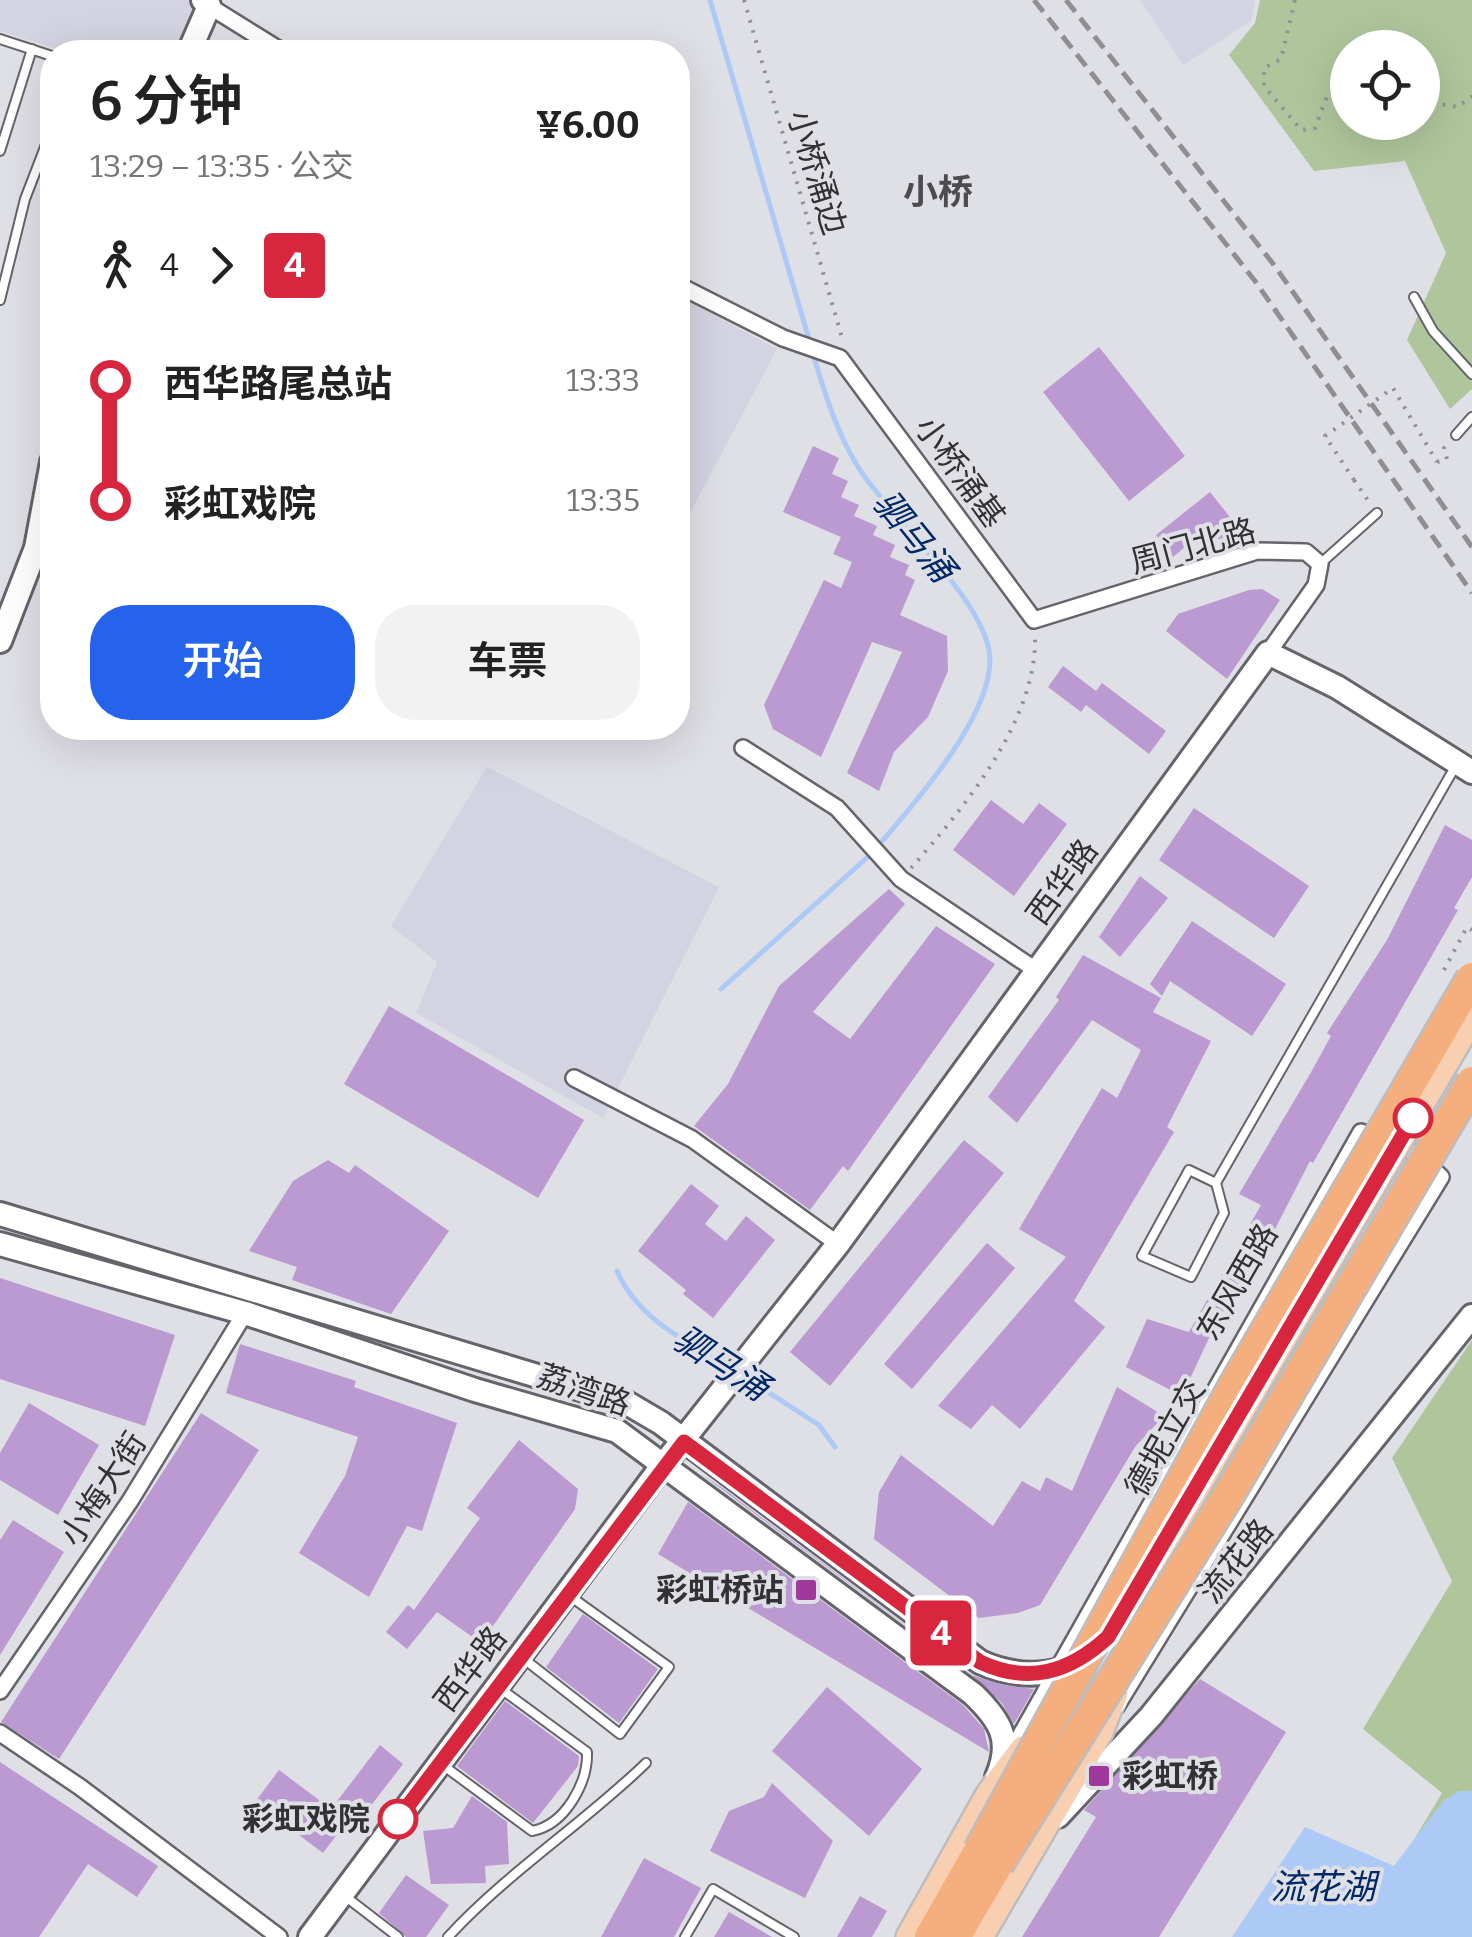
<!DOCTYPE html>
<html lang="zh">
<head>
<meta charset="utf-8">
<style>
  body { margin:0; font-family:Bitter,"Noto Sans SC",serif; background:#f2f2f2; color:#222; height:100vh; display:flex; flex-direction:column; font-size:38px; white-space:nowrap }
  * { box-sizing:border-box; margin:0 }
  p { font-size:32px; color:#767676 }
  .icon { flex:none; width:55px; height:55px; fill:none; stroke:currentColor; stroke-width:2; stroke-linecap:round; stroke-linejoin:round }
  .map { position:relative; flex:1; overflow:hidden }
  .drawer { position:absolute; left:40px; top:40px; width:650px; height:700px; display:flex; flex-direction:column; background:#fff; border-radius:40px; box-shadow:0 10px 40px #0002 }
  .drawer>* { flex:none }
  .badge { padding:0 20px; border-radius:8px; font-size:35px; line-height:65px }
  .buttons { position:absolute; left:1330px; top:30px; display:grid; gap:20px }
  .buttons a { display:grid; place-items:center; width:110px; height:110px; border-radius:50%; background:#fff; box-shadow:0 10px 40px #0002; font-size:50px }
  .map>.badge { position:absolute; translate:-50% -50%; box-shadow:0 0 0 5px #fff }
  .legs { display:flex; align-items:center; gap:15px; height:110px; padding:0 50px; font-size:32px }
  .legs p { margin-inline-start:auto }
  .overview { display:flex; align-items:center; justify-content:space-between; height:170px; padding:0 50px }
  h1 { font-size:55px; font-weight:600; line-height:75px }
  .action { display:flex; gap:20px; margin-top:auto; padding:20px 50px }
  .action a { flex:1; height:115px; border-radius:40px; background:#2563eb; color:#fff; font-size:40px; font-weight:600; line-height:115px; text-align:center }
  .action a+a { background:#f2f2f2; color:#222 }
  ul { padding:0 50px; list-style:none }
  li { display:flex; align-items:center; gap:35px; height:120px; font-size:38px }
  li i { display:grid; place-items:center; width:15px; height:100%; margin:0 12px; background:currentColor }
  li i::after { content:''; width:25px; height:25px; margin:-12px; border:8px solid; border-radius:50%; background:#fff }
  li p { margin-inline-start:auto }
  li:first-child i { background:linear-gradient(#0000 50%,currentColor 0) }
  li:last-child i { background:linear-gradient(currentColor 50%,#0000 0) }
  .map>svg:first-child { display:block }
  .built { fill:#d3d3e1 }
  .green { fill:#afc69c; fill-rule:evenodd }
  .water { fill:#adc9f6 }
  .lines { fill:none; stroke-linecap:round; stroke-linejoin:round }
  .stream { stroke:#adc9f6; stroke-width:5 }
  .building { fill:#bb99d1 }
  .lane-casing { stroke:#64646a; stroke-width:12 }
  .street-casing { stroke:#64646a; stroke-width:20 }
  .secondary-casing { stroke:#64646a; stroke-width:28 }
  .primary-casing { stroke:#bdbdbe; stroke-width:30 }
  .highway-casing { stroke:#bdbdbe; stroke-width:35 }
  .path { stroke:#8f8f94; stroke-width:4; stroke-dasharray:2.5 8; stroke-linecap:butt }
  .lane { stroke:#fff; stroke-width:8 }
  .street { stroke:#fff; stroke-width:15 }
  .secondary { stroke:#fff; stroke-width:22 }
  .primary { stroke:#f9cfb2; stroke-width:25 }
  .highway { stroke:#f5af7e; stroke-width:30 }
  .rail { stroke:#8e8e93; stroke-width:5; stroke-dasharray:15 8; stroke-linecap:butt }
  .primary-bridge-casing { stroke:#bdbdbe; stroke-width:30; stroke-linecap:butt }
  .highway-bridge-casing { stroke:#bdbdbe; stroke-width:35; stroke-linecap:butt }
  .path-bridge { stroke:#8f8f94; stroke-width:4; stroke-dasharray:2.5 8; stroke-linecap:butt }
  .primary-bridge { stroke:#f9cfb2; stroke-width:25 }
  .highway-bridge { stroke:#f5af7e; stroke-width:30 }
  .line-1-casing { stroke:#fff; stroke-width:22 }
  .line-1 { stroke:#d7263d; stroke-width:15 }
  .stop-1-dot { fill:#fff; stroke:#d7263d; stroke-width:5 }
  .poi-dot { fill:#a1399d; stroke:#dfdfe6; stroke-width:4 }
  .labels { text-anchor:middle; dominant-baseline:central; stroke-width:8; stroke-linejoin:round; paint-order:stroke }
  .street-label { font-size:32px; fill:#323235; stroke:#dfdfe6 }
  .poi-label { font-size:32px; font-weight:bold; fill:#323235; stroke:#dfdfe6; text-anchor:end }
  .stop-label { font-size:32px; font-weight:bold; fill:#323235; stroke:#dfdfe6; text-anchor:end }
  .neighbourhood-label { font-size:35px; font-weight:bold; fill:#4b4b50; stroke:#dfdfe6 }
  .water-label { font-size:35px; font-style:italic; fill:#012968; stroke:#dfdfe6 }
</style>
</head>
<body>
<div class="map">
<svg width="1472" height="1937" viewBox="0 0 1472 1937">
  <rect width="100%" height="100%" fill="#dfdfe6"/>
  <g class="built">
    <path d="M 0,0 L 192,0 L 196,5 L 179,52 L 67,52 L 0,31 Z"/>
    <path d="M 1140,0 L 1255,0 L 1251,21 L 1183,65 Z"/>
    <path d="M 678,296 L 777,349 L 678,536 Z"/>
    <path d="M 487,767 L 719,887 L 603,1118 L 416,1013 L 437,962 L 391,926 Z"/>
  </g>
  <g class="green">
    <path d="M 1260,0 L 1472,0 L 1472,389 L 1450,409 L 1407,340 L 1446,253 L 1405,161 L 1314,171 L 1229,55 L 1255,23 ZM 1348,48 L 1422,48 L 1422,122 L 1348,122 Z"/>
    <path d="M 1472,1340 L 1472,1937 L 1242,1937 L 1385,1888 L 1442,1793 L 1363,1729 L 1452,1581 L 1392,1458 Z"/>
  </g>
  <path class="water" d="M 1459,1791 L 1472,1791 L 1472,1937 L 1232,1937 L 1305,1827 L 1394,1866 L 1443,1801 Z"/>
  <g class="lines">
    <g class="stream">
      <path d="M 710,0 L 810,343"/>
      <path d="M 813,354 C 825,394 836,431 858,467 C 889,517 989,603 990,659 C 991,717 915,803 878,846"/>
      <path d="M 721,989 L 871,854"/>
      <path d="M 617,1271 C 638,1319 686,1341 729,1368"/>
      <path d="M 743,1376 L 819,1425 L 835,1447"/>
    </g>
  </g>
  <g class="building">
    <path d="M 1099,347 L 1185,456 L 1129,501 L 1043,392 Z"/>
    <path d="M 813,446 L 839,458 L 832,474 L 848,481 L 841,497 L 859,505 L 854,516 L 877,526 L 873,535 L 895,545 L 890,557 L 909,565 L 905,575 L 915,580 L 900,615 L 947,636 L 948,671 L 928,717 L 894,752 L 879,791 L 847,773 L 902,652 L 872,642 L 821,757 L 773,729 L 764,705 L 824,580 L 841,588 L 852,562 L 833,554 L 841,537 L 783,512 Z"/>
    <path d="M 1210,492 L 1245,536 L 1226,549 L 1209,527 L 1173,557 L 1156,535 Z"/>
    <path d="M 1262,589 L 1280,600 L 1227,679 L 1166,631 L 1178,614 L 1249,590 Z"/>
    <path d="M 1063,666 L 1096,691 L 1102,683 L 1166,731 L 1149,754 L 1086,705 L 1081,712 L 1048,687 Z"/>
    <path d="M 991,800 L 1023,824 L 1039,803 L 1067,824 L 1014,896 L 953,850 Z"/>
    <path d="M 1194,808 L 1309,886 L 1274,938 L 1159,860 Z"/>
    <path d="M 1445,825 L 1472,840 L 1472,877 L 1454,908 L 1458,910 L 1313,1163 L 1310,1161 L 1274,1231 L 1216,1323 L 1182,1396 L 1126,1367 L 1147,1319 L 1189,1332 L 1261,1205 L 1239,1194 L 1310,1074 L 1331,1036 L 1327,1033 L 1387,940 Z"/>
    <path d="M 1140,876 L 1168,898 L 1120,957 L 1099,937 Z"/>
    <path d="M 889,889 L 905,904 L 813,1012 L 850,1039 L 936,926 L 995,964 L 848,1171 L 843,1166 L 810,1210 L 694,1126 L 728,1084 L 779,986 Z"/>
    <path d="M 1192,921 L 1286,984 L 1252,1036 L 1170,981 L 1162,996 L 1150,984 Z"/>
    <path d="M 1083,955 L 1161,998 L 1153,1012 L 1211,1041 L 1167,1127 L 1174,1132 L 1074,1301 L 1105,1327 L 1020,1429 L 992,1405 L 971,1429 L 938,1406 L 1066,1257 L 1019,1229 L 1102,1088 L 1117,1098 L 1141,1050 L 1092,1020 L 1017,1123 L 988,1097 L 1059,1000 L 1056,997 Z"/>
    <path d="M 389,1006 L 584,1120 L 538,1198 L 344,1084 Z"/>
    <path d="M 964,1140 L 1004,1173 L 830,1386 L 790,1352 Z"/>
    <path d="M 328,1160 L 349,1173 L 355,1165 L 449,1231 L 391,1314 L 292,1280 L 297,1267 L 249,1251 L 293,1181 Z"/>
    <path d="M 691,1184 L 719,1206 L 705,1224 L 726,1241 L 746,1216 L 775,1240 L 713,1318 L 683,1294 L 686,1290 L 638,1251 Z"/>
    <path d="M 987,1243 L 1015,1268 L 912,1389 L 884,1364 Z"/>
    <path d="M 0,1278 L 175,1335 L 145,1426 L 0,1379 Z"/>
    <path d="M 240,1344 L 356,1381 L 354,1387 L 457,1423 L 422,1531 L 407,1526 L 369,1597 L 299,1553 L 345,1476 L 358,1437 L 226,1393 Z"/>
    <path d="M 1117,1387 L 1164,1416 L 1135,1447 L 1040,1605 L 1018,1613 L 979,1618 L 874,1539 L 879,1492 L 901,1455 L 993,1526 L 1022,1481 L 1040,1491 L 1046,1477 L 1072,1491 Z"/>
    <path d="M 29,1403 L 99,1445 L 58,1515 L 0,1480 L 0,1453 Z"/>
    <path d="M 201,1413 L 259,1450 L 59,1759 L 1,1722 Z"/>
    <path d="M 519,1440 L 578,1489 L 575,1509 L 481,1643 L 437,1612 L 407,1649 L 386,1632 L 408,1605 L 414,1610 L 480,1518 L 467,1508 Z"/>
    <path d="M 704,1476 L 721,1487 L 959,1665 Z"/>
    <path d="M 688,1502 L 963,1705 L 984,1729 L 989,1752 L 658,1554 Z"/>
    <path d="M 13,1520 L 64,1552 L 0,1655 L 0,1540 Z"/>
    <path d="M 583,1614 L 658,1669 L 619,1723 L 546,1667 Z"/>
    <path d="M 972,1675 L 1003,1685 L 1034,1689 L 1014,1724 L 1002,1703 Z"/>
    <path d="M 1200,1679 L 1286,1732 L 1159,1937 L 1022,1937 L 1096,1817 L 1084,1810 Z"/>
    <path d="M 827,1687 L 922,1769 L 869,1836 L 772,1751 Z"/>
    <path d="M 505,1701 L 579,1756 L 578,1766 L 533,1823 L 457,1766 Z"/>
    <path d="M 380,1745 L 403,1764 L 349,1834 L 342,1828 L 323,1853 L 255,1802 L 279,1770 L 331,1809 Z"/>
    <path d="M 0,1762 L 158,1866 L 137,1897 L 88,1864 L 39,1937 L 0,1937 Z"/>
    <path d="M 772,1783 L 833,1841 L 805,1898 L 710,1851 L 729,1811 L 764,1797 Z"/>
    <path d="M 472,1796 L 507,1822 L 509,1864 L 485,1866 L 486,1883 L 431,1884 L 423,1831 L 453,1828 Z"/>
    <path d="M 644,1858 L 701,1888 L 674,1937 L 601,1937 Z"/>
    <path d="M 406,1875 L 449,1905 L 426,1937 L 406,1937 L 379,1913 Z"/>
    <path d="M 860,1896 L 887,1911 L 872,1937 L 837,1937 Z"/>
    <path d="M 729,1912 L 772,1937 L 714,1937 Z"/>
  </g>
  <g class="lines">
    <g class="lane-casing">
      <g id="lane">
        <path d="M 0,39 L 52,56"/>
        <path d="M 0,151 L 32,49"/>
        <path d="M 1414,297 L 1433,331 L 1472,374"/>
        <path d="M 0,300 L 25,199 L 52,129"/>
        <path d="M 1456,435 L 1472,417"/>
        <path d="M 1320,564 L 1377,513"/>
        <path d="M 1216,1183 L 1189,1170 L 1142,1256 L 1191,1277 L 1224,1213 L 1216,1183 L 1455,767"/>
        <path d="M 524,1659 L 620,1734 L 669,1667 L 567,1594"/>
        <path d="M 444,1766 L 532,1831 C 565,1825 588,1783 587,1752 L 501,1689"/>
        <path d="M 346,1897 L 398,1937"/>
        <path d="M 448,1937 C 508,1872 583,1824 646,1763"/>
        <path d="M 685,1937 L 713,1889 L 794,1937"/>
      </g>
    </g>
    <g class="street-casing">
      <g id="street">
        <path d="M 211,0 L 209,6 L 283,52"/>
        <path d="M 678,285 L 783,338 L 840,358 L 1034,620 L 1257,551 L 1306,552 L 1320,564 L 1316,585 L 1268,653"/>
        <path d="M 743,748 L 837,808 L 901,879 L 1037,971"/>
        <path d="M 574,1078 L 692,1139 L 838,1244"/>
        <path d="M 0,1691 L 130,1501 L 245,1313"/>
        <path d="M 0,1733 L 80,1787 L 279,1937"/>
        <path d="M 1011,1752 L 1361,1132 L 1417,1154 L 1441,1177 L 1116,1707"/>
      </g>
    </g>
    <g class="secondary-casing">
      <g id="secondary">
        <path d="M 189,52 L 209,6 L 203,0"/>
        <path d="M 0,641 L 36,548 L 52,462"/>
        <path d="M 0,1214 L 627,1403 L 661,1423 L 980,1662 C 1013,1677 1057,1680 1087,1656"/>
        <path d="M 0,1244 L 245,1313 L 475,1390 L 617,1431 L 973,1694 C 1000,1720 1013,1740 997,1777"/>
        <path d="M 1058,1816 L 1151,1716 L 1472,1316"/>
        <path d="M 310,1937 L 656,1474 L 838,1244 L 1268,653 L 1337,687 L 1472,772"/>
      </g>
    </g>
    <g class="primary-casing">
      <g id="primary">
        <path d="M 1154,1561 L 1355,1216"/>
        <path d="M 909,1937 L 989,1794 L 1023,1749"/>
        <path d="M 980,1937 L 1100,1732 L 1115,1693"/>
      </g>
    </g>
    <g class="highway-casing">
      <g id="highway">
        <path d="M 930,1937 L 979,1851"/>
        <path d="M 955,1937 L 998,1864"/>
      </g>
    </g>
    <g class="path">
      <path d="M 744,0 L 843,341"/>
      <path d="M 1295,0 L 1281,59 L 1264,68 L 1264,86 L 1301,130 L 1315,128 L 1329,91 L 1348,90"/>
      <path d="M 1422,101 L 1458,107 L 1472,96"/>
      <path d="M 1437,462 L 1447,459 L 1444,448 L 1450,442"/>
      <path d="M 1354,480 L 1371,505"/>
      <path d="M 911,868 C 964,808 1038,719 1035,635"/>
    </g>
    <use href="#lane" class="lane"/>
    <use href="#street" class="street"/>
    <use href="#secondary" class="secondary"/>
    <use href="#primary" class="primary"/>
    <use href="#highway" class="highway"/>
    <g class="rail">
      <path d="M 1034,0 L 1255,281 L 1472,593"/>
      <path d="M 1066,0 L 1274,265 L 1472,547"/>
    </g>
    <g class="primary-bridge-casing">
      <path id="primary-bridge" d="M 1355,1216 L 1472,1018"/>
    </g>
    <g class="highway-bridge-casing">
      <g id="highway-bridge">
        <path d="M 979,1851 L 1235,1384 L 1472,978"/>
        <path d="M 998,1864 L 1228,1496 L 1472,1082"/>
      </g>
    </g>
    <g class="path-bridge">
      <path d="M 1354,480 L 1325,436 L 1393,388 L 1437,462"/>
      <path d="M 1444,970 L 1467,927 L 1472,930"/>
    </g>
    <use href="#primary-bridge" class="primary-bridge"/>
    <use href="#highway-bridge" class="highway-bridge"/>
  </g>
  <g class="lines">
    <g class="line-1-casing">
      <path id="line-1" d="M 398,1819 L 684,1442 L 980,1662 C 1029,1685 1070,1672 1108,1637 L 1413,1118"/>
    </g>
    <use href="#line-1" class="line-1"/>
  </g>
  <g class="stop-1-dot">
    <circle cx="1413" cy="1118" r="18"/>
    <circle cx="398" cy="1819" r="18"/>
  </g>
  <g class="poi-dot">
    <rect x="794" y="1578" width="24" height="24" rx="5"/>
    <rect x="1087" y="1764" width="24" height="24" rx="5"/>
  </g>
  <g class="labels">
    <g class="street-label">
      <text transform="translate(817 172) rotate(73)">小桥涌边</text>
      <text transform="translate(960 472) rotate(54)">小桥涌基</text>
      <text transform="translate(1193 546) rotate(-15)">周门北路</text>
      <text transform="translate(1062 882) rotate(-54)">西华路</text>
      <text transform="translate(1237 1282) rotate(-60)">东风西路</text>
      <text transform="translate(584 1390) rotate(19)">荔湾路</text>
      <text transform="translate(1165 1438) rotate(-61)">德坭立交</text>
      <text transform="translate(103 1489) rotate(-57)">小梅大街</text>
      <text transform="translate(1236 1561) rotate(-51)">流花路</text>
      <text transform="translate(470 1669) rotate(-53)">西华路</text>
    </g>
    <g class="poi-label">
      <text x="784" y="1590">彩虹桥站</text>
      <text x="1122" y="1776" text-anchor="start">彩虹桥</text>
    </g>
    <g class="stop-label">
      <text x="370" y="1819">彩虹戏院</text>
    </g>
    <g class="neighbourhood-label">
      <text x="938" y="192">小桥</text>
    </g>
    <g class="water-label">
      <text transform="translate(914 536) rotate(51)">驷马涌</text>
      <text transform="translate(721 1363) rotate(33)">驷马涌</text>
      <text x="1323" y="1887">流花湖</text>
    </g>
  </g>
</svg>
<div class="buttons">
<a><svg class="icon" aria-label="locate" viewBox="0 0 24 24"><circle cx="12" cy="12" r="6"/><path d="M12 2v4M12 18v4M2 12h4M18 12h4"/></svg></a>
</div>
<b class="badge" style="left:941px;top:1633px;background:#d7263d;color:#fff">4</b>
<section class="drawer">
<div class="overview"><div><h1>6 分钟</h1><p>13:29 – 13:35 · 公交</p></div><b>¥6.00</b></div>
<div class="legs"><svg class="icon" aria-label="walk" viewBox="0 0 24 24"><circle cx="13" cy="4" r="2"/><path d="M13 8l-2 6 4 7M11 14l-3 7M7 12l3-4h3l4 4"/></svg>4<svg class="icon" aria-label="forward" viewBox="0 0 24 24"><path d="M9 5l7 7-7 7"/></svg><b class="badge" style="background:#d7263d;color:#fff">4</b></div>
<ul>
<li><i style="color:#d7263d"></i><b>西华路尾总站</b><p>13:33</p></li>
<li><i style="color:#d7263d"></i><b>彩虹戏院</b><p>13:35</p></li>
</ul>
<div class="action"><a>开始</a><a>车票</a></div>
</section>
</div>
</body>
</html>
